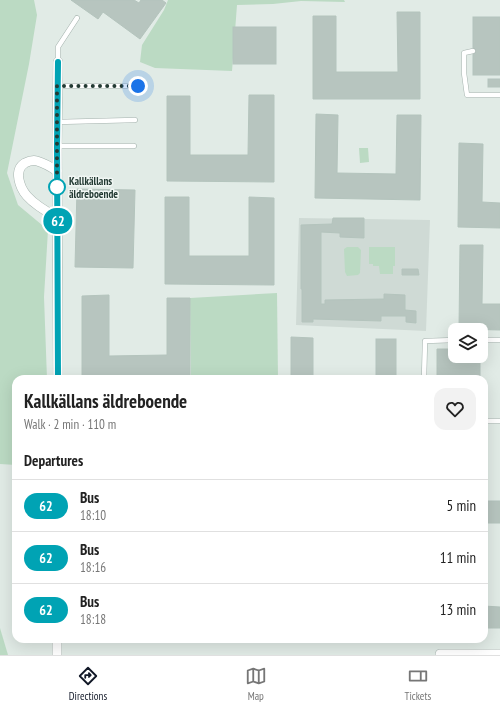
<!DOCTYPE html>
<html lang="en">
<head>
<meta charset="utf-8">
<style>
  body { margin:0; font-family:"PT Sans Narrow",sans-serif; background:#f2f2f2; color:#222; height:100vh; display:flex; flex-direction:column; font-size:15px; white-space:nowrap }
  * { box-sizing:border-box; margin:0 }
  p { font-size:13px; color:#767676 }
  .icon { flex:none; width:22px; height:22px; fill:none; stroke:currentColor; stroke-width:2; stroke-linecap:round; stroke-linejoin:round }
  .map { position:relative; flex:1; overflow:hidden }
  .drawer { position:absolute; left:12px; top:375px; width:476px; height:268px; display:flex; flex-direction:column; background:#fff; border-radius:12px; box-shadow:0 4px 16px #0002 }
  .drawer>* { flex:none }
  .badge { padding:0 8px; border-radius:13px; font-size:14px; line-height:26px }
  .controls { position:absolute; left:448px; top:323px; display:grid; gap:8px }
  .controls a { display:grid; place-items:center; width:40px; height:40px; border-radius:8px; background:#fff; box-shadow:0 4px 16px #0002; font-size:20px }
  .you { position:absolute; width:20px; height:20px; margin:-10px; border:3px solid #fff; border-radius:50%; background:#1a73e8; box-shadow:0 0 0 6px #1a73e833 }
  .map>.badge { position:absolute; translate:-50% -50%; box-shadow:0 0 0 2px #fff }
  h2 { padding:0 12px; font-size:15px; line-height:36px }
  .round { display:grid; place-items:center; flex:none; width:42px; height:42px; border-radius:12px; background:#f2f2f2 }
  .summary { display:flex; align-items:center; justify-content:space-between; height:68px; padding:0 12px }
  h1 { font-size:19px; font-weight:700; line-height:30px }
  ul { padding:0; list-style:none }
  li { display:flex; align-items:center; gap:12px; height:52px; padding:0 12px; border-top:1px solid #e0e0e0 }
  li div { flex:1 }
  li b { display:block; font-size:15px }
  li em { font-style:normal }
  li .badge { min-width:44px; font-weight:700; text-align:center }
  .tab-bar { display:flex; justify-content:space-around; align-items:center; height:56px; border-top:1px solid #e0e0e0; background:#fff; font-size:11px; color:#767676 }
  .tab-bar a { display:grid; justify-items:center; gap:2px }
  .tab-bar .selected { color:#111827 }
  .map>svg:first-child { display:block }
  .built { fill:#cfdad5 }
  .green { fill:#bbdac3 }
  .building { fill:#b7c5bf; stroke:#b4c4bd }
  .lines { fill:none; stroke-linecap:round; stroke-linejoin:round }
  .service-casing { stroke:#a4b2ad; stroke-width:5.5 }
  .minor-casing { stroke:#a4b2ad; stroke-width:10 }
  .service { stroke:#fff; stroke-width:4.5 }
  .minor { stroke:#fff; stroke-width:9 }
  .line-casing { stroke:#fff; stroke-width:9 }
  .line { stroke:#00a3b4; stroke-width:6 }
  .walk { stroke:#233a33; stroke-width:4; stroke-dasharray:0 7.2 }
  .stop-dot { fill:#fff; stroke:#00a3b4; stroke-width:2 }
  .labels { text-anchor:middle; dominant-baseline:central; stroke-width:3; stroke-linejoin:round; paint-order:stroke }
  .stop-label { font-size:11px; font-weight:bold; fill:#233a33; stroke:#f1f7f4; text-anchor:start }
</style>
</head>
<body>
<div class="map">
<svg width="500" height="655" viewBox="0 0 500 655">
  <rect width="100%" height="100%" fill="#e1ebe6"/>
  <path class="built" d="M 299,218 L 430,220 L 426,331 L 296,325 Z"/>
  <g class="green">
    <path d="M 0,0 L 34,0 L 37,15 L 29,64 L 7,173 L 18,205 L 48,230 L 44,297 L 47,379 L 16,379 L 16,465 L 0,464 Z"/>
    <path d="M 168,0 L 344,0 L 345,2 L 301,1 L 273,4 L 237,5 L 232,71 L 155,68 L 140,62 L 142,45 L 164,10 Z"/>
    <path d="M 359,148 L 368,148 L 369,162 L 360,163 Z"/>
    <path d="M 347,247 L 358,247 L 361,250 L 360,273 L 358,275 L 347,276 L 345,272 L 344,249 Z"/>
    <path d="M 369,247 L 395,247 L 395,266 L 393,266 L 393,274 L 380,274 L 379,266 L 373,266 L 373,264 L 369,264 Z"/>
    <path d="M 277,293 L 278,379 L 191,379 L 190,298 Z"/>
    <path d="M 0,628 L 8,655 L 0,655 Z"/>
  </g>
  <g class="building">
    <path d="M 71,0 L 134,0 L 139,3 L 141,0 L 162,0 L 166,3 L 140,39 L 103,12 L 98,19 Z"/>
    <path d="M 397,12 L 420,12 L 420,99 L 313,99 L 313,16 L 336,16 L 336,72 L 398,72 Z"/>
    <rect x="473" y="17" width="27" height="58"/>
    <rect x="233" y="27" width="43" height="37"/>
    <rect x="488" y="79" width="12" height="8"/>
    <path d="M 249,95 L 274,95 L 274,182 L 167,181 L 167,96 L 190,96 L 190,155 L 248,155 Z"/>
    <path d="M 316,114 L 338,115 L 337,173 L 396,174 L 397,115 L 421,115 L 420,200 L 315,198 Z"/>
    <path d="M 459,143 L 483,144 L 482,202 L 500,203 L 500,228 L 458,227 Z"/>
    <path d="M 77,189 L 135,190 L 133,268 L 75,267 Z"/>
    <path d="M 165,197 L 189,197 L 189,256 L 249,256 L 249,197 L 274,198 L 274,285 L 165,284 Z"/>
    <path d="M 333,218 L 364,218 L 364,238 L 340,237 L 340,233 L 321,232 L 321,304 L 325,304 L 325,300 L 384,299 L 384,294 L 405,295 L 405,310 L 416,311 L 416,323 L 406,322 L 406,316 L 381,316 L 381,321 L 313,319 L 313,322 L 302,322 L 302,289 L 301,289 L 301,225 L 332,224 Z"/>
    <path d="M 460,245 L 483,245 L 482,304 L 500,304 L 500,330 L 459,329 Z"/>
    <path d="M 402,269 L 418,269 L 419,275 L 402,275 Z"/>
    <path d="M 109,295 L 109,356 L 167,355 L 167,298 L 190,298 L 190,379 L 82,379 L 82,296 Z"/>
    <path d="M 291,337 L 313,338 L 313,379 L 291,379 Z"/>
    <rect x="376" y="339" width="20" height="40"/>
    <path d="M 437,349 L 455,349 L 455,356 L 480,356 L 480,379 L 437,379 Z"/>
    <rect x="484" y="501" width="16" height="22"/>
    <path d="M 484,606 L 500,607 L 500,628 L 484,628 Z"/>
  </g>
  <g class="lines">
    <g class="service-casing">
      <g id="service">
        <path d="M 473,51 L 464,53 L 464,73 L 467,95 L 500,95"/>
        <path d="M 58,62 L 58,47 L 77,18"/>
        <path d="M 57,86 L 138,86"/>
        <path d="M 57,122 L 135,120"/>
        <path d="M 57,146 L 134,146"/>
        <path d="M 481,340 L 500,340"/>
        <path d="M 424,379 L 425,341 L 455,340"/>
        <path d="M 484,421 L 500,421"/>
      </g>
    </g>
    <g class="minor-casing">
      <g id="minor">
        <path d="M 58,62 L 57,146 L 58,379"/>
        <path d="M 57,171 C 51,167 44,163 37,161 C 33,160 29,161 25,163 C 13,170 20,188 27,196 C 35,205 47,212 58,218"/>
        <path d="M 440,654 L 500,654"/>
        <path d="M 57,655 L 57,639"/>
      </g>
    </g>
    <use href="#service" class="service"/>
    <use href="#minor" class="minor"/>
  </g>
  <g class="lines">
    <g class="line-casing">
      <path id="line" d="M 58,62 L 57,146 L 58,379"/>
    </g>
    <use href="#line" class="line"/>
    <path class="walk" d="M 57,187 L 57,86 L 138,86"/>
  </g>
  <circle class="stop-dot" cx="57" cy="187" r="8"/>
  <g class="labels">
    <g class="stop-label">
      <text x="69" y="181">Kallkällans<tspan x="69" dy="13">äldreboende</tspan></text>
    </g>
  </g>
</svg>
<div class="controls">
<a><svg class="icon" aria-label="layers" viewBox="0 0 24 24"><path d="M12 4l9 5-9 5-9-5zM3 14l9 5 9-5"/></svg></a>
</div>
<div class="you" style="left:138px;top:86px"></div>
<b class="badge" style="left:58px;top:221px;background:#00a3b4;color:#fff">62</b>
<section class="drawer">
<div class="summary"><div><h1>Kallkällans äldreboende</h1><p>Walk · 2 min · 110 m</p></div><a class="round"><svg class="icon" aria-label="heart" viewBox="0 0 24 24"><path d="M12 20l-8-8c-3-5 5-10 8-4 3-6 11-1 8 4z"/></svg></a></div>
<h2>Departures</h2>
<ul>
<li><span class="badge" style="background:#00a3b4;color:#fff">62</span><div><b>Bus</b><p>18:10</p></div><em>5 min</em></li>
<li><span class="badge" style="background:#00a3b4;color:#fff">62</span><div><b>Bus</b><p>18:16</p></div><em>11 min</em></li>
<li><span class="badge" style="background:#00a3b4;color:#fff">62</span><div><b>Bus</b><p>18:18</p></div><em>13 min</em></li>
</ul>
</section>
</div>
<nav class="tab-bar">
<a class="selected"><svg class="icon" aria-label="directions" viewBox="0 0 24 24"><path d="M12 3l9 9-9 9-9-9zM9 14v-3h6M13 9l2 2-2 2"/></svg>Directions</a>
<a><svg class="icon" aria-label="map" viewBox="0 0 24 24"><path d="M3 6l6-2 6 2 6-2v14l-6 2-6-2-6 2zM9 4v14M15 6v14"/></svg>Map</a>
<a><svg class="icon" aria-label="tickets" viewBox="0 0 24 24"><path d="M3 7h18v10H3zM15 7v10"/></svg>Tickets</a>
</nav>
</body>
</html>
